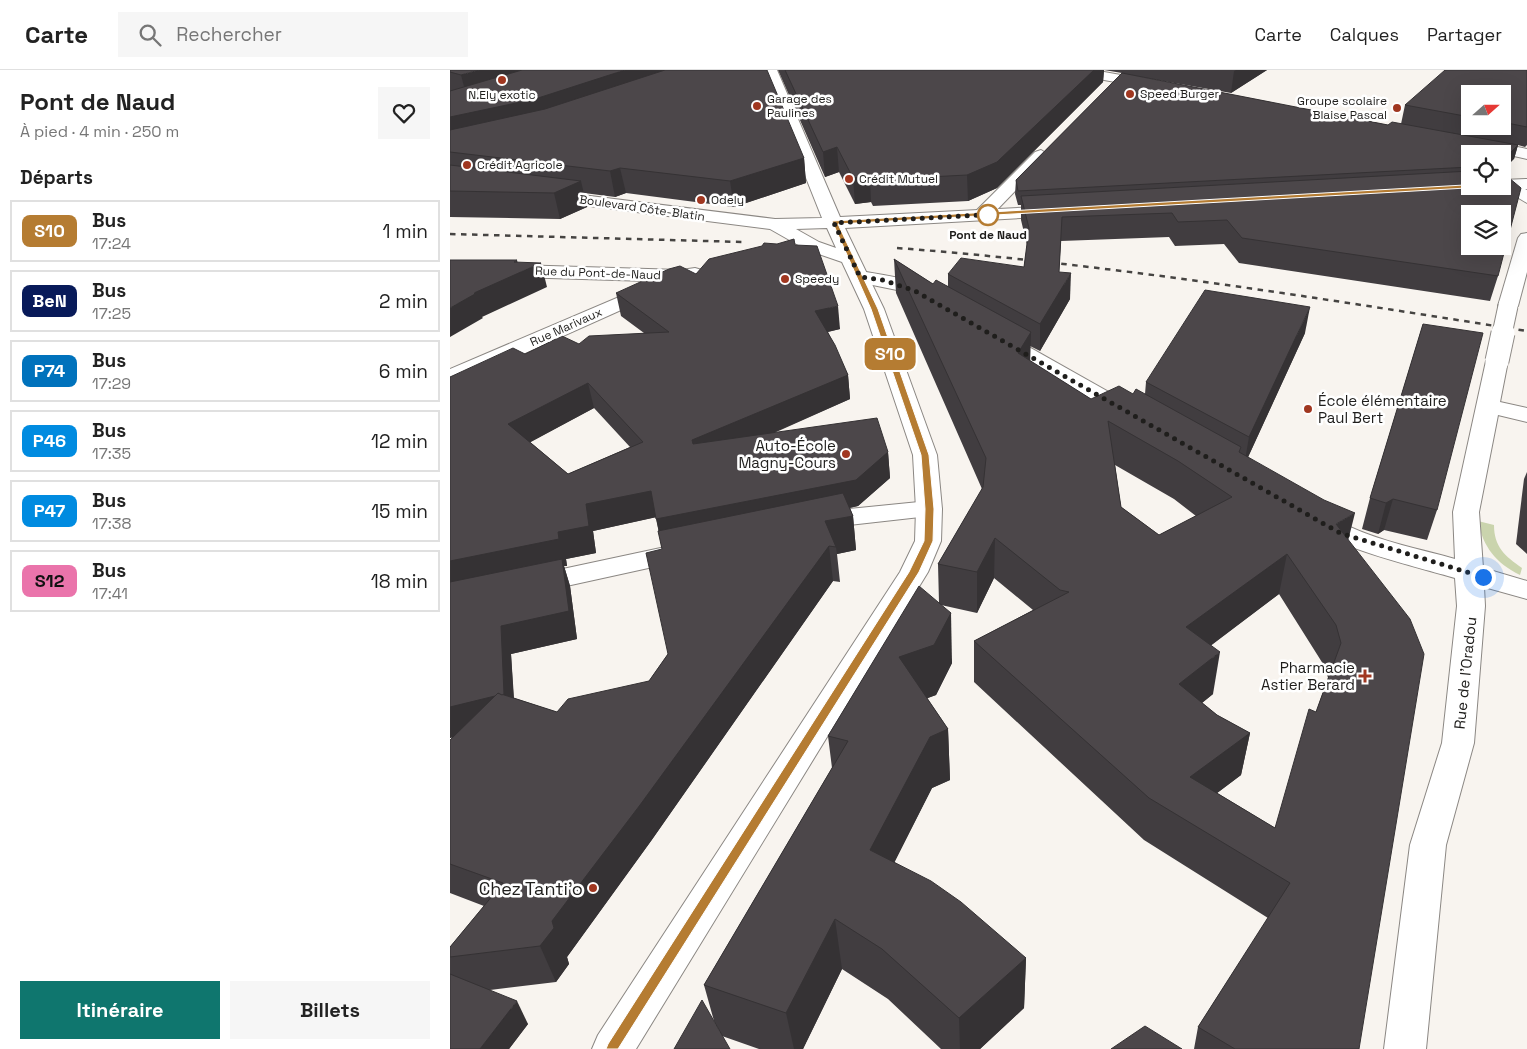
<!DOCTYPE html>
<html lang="fr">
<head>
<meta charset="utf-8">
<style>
  body { margin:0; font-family:"Space Grotesk",sans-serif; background:#f6f6f6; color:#222; height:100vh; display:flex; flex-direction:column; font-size:19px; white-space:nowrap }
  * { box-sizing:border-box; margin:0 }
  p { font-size:16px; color:#767676 }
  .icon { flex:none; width:28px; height:28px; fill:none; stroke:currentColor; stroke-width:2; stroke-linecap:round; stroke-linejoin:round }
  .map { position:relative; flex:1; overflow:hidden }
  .sheet { display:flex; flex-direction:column; background:#fff; width:450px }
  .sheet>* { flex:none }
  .badge { padding:0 10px; border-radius:8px; font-size:18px; line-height:32px }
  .needle { width:32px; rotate:69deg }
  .fabs { position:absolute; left:1011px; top:15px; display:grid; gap:10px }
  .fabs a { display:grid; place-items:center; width:50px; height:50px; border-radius:0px; background:#fff; box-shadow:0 5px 20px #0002; font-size:25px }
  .you { position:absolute; width:25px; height:25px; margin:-12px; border:4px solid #fff; border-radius:50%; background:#1a73e8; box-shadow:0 0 0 8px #1a73e833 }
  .map>.badge { position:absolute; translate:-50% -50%; box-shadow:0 0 0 2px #fff }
  h2 { padding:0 20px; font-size:19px; line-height:45px }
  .round { display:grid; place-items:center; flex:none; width:52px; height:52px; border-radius:0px; background:#f6f6f6 }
  .overview { display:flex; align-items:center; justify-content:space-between; height:85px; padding:0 20px }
  h1 { font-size:24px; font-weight:600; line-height:38px }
  .primary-button { display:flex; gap:10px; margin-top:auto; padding:10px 20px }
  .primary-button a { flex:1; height:58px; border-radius:0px; background:#0f766e; color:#fff; font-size:20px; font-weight:600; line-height:58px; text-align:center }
  .primary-button a+a { background:#f6f6f6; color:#222 }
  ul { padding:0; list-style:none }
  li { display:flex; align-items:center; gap:15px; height:62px; margin:0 10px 8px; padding:0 10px; border:2px solid #e0e0e0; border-radius:0px }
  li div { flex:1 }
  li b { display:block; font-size:19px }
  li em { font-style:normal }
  li .badge { min-width:55px; font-weight:700; text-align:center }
  header { display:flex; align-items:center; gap:30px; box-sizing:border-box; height:70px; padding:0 25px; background:#fff; border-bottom:1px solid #e0e0e0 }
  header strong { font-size:24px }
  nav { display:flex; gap:28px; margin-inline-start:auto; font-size:18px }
  .search { width:350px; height:45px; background:#f6f6f6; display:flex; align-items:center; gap:12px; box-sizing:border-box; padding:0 18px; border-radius:0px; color:#767676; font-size:19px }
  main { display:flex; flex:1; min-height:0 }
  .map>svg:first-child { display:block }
  .green { fill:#cad4ad }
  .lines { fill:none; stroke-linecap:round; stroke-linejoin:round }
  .minor-casing { stroke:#8b8783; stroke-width:2 }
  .major-casing { stroke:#8b8783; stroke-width:2 }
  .minor { fill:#fff; fill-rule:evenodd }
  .major { fill:#fff; fill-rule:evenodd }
  .rail { stroke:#464442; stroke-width:2.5; stroke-dasharray:5.5 5.5; stroke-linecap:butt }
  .minor-bridge-far1-casing { stroke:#8b8783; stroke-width:21; stroke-linecap:butt }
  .minor-bridge-casing { stroke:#8b8783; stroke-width:25; stroke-linecap:butt }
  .minor-bridge-far1 { stroke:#fff; stroke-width:19 }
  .minor-bridge { stroke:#fff; stroke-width:23 }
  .wall { fill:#413d40; fill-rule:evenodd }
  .shaded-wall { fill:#353234 }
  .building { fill:#4c474a; stroke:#353234; fill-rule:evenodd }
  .line { fill:#b57c32; stroke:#fff }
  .walk { stroke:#1f1e1c; stroke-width:5; stroke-dasharray:0 9 }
  .poi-dot { fill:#a03720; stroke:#fff; stroke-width:2 }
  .stop-dot { fill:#fff; stroke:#b57c32; stroke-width:2.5 }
  .labels { text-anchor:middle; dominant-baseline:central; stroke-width:5; stroke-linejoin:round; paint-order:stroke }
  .far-poi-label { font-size:12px; fill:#1f1e1c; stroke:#fff; text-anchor:start }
  .far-street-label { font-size:12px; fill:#1f1e1c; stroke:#fff }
  .far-stop-label { font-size:12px; font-weight:bold; fill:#1f1e1c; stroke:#fff }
  .poi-label { font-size:15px; fill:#1f1e1c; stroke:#fff; text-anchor:end }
  .street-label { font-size:15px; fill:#1f1e1c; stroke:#fff }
  .near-poi-label { font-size:18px; fill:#1f1e1c; stroke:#fff; text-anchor:end }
</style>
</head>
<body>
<header>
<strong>Carte</strong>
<div class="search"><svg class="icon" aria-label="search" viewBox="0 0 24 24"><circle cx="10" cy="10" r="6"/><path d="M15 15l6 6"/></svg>Rechercher</div>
<nav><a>Carte</a><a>Calques</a><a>Partager</a></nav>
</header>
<main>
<section class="sheet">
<div class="overview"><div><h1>Pont de Naud</h1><p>À pied · 4 min · 250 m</p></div><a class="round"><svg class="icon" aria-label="heart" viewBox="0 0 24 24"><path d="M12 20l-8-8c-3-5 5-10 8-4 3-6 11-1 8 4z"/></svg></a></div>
<h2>Départs</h2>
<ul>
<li><span class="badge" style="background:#b57c32;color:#fff">S10</span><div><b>Bus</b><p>17:24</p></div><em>1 min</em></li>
<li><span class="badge" style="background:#081a59;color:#fff">BeN</span><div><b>Bus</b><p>17:25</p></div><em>2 min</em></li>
<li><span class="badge" style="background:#0072bc;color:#fff">P74</span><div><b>Bus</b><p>17:29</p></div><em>6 min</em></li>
<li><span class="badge" style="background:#008be0;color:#fff">P46</span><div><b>Bus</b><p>17:35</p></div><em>12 min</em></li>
<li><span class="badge" style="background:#008be0;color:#fff">P47</span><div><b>Bus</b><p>17:38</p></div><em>15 min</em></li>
<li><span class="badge" style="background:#ea74ab;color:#111">S12</span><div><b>Bus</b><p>17:41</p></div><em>18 min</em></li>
</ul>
<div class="primary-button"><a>Itinéraire</a><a>Billets</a></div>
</section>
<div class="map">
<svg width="1077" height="979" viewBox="0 0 1077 979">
  <rect width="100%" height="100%" fill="#f8f4ef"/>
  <path class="green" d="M 1028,451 L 1044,455 C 1044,477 1055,486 1072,498 L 1070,505 C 1046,493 1033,477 1028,451 Z"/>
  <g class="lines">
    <g class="minor-casing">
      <g id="minor">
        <path d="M 591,80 L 599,85 L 597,88 L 538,149 L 526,149 L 523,145 L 526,141 L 585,82 Z"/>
        <path d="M 1058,110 L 1077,120 L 1077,133 L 1052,118 L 1052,111 Z"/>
        <path d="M 1077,163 L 1077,202 L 1068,236 L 1065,240 L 1058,242 L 1051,240 L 1048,236 L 1068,168 L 1071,164 Z"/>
        <path d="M 0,193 L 231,200 L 245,198 L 252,200 L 255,204 L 252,208 L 231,212 L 0,205 Z"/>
        <path d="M 410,201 C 431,205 476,209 489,228 L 486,232 L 472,232 L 447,220 L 403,211 L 400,207 L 403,203 Z"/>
        <path d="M 202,213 L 209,215 L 212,219 L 209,223 L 24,306 L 0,313 L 0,299 Z"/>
        <path d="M 549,262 L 556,264 L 689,339 L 693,344 L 689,349 L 681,351 L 673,349 L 542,272 L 539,268 L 542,264 Z"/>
        <path d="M 1047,285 L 1055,286 L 1058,291 L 1050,332 L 1077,338 L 1077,352 L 1048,345 L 1029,442 L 1033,498 L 1077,511 L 1077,529 L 1034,517 L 1035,536 L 1024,673 L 996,775 L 976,979 L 934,979 L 960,775 L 992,673 L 1007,536 L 1005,508 C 972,498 871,475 853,449 L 857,443 C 875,439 884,450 900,457 C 933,472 970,479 1005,489 L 1003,442 L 1036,291 L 1039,286 Z"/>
        <path d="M 479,431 L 488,433 L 492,439 L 488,445 L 399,455 L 366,462 L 357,460 L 353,454 L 357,448 L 399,439 Z"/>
        <path d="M 234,473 L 244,476 L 248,482 L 244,488 L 80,524 L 70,521 L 66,515 L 70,509 L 80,506 Z"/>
      </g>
    </g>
    <g class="major-casing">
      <g id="major">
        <path d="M 313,0 L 327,0 L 390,147 L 607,136 L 613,137 L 616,141 L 613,145 L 607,146 L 395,158 L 434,239 L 487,385 L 492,439 L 491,471 L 478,502 L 186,979 L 142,979 L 148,965 L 450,502 L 465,471 L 466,439 L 463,385 L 414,239 L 392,192 L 357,180 L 320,159 L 100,131 L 94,130 L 92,126 L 94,122 L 100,121 L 325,149 L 372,148 ZM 377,158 L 386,178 L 369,172 L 346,159 Z"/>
        <path d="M 614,0 L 643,0 L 704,11 L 711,15 L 704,19 L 621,4 Z"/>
        <path d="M 1029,69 L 1077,79 L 1077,89 L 1024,77 L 1021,74 Z"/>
        <path d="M 1077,109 L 1077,119 L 1052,120 L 1045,116 L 1052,116 L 1052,110 Z"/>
      </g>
    </g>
    <use href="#minor" class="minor"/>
    <use href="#major" class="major"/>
    <g class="rail">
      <path d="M 0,164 L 294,172"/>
      <path d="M 447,178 C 659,194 868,228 1077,261"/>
    </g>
    <g class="minor-bridge-far1-casing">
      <path id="minor-bridge-far1" d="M 1052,264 L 1058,236"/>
    </g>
    <g class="minor-bridge-casing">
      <path id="minor-bridge" d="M 1047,291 L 1053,263"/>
    </g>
    <use href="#minor-bridge-far1" class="minor-bridge-far1"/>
    <use href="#minor-bridge" class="minor-bridge"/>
  </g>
  <g class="wall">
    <path d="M 0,0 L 354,88 L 356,113 L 284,137 L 176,123 L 165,127 L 134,123 L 137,137 L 110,149 L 0,147 Z"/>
    <path d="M 328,0 L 817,0 L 781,23 L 679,5 L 938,55 L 951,54 L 955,35 L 1077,0 L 1077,75 L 1075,77 L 1068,75 L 1064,89 L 1020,84 L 1020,116 L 1048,206 L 1040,231 L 789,193 L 774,174 L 725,176 L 719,167 L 611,171 L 609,202 L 620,229 L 590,281 L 580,276 L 580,291 L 641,329 L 683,324 L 695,324 L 696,312 L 855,263 L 798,387 L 898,470 L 909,979 L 744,979 L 748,957 L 818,848 L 694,770 L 524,612 L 524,571 L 583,540 L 544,508 L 527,543 L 491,535 L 502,593 L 486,625 L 477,628 L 498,659 L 500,710 L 482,718 L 444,792 L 576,888 L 574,938 L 530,979 L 491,979 L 438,929 L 392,899 L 353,979 L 309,979 L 272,966 L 264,951 L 254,915 L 382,698 L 378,666 L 489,533 L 488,494 L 532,419 L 446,223 L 444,189 L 483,214 L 498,216 L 498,204 L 574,197 L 577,175 L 571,150 L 571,135 L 568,135 L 565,124 L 566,110 L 672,3 L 654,0 L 653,12 L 547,118 L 518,131 L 423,136 L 421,132 L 405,134 L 389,102 L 375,107 ZM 1020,24 L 1052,24 L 1052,56 L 1020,56 ZM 665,395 L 724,429 L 746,446 L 709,465 L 671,437 ZM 829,524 L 875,597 L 878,608 L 825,758 L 767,723 L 791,705 L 800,663 L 767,645 L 752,633 L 763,624 L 761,575 Z"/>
    <path d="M 345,175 L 390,259 L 378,262 L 398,305 L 400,329 L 324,363 L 438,382 L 440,408 L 408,436 L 400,438 L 403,446 L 406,480 L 387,484 L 390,512 L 383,511 L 201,771 L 117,887 L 119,894 L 106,912 L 40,920 L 78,954 L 59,979 L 0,979 L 0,877 L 34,836 L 0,823 L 0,670 L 3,667 L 0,668 L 0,307 L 75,284 L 194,263 L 171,246 L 166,223 L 246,204 ZM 144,338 L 180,377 L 118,404 L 80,372 ZM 206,447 L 212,479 L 218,584 L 199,611 L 107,642 L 64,628 L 61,584 L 127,569 L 120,516 L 114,496 L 117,496 L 116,489 L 146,483 L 143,461 Z"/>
    <path d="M 973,254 L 987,440 L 977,470 L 934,460 L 928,464 L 912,459 L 920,428 Z"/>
    <path d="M 1077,402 L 1077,484 L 1066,474 L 1074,409 Z"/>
  </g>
  <g class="shaded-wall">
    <path d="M 29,0 L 108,0 L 17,28 L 11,5 Z"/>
    <path d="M 175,0 L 245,0 L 0,72 L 0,47 Z"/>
    <path d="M 644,0 L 654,0 L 653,12 L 547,118 L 518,131 L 517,105 Z"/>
    <path d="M 786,0 L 817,0 L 781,23 L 784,1 Z"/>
    <path d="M 1068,75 L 1064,89 L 1052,101 L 1052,91 Z"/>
    <path d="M 387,77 L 389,102 L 375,107 L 373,82 Z"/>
    <path d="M 354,88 L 356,113 L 284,137 L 280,111 Z"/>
    <path d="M 170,98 L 176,123 L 165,127 L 160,101 Z"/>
    <path d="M 420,106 L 421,132 L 405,134 L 403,108 Z"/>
    <path d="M 131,111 L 137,137 L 110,149 L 104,123 Z"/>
    <path d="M 67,190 L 70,202 L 91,193 L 97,217 L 32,247 L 33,248 L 0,267 L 0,238 L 24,223 Z"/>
    <path d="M 621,203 L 620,229 L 590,281 L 590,254 Z"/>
    <path d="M 388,236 L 390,259 L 368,264 L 365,241 Z"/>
    <path d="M 860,237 L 855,263 L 794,396 L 799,367 Z"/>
    <path d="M 581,262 L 580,298 L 568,283 Z"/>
    <path d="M 398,305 L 400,329 L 247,396 L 242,370 Z"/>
    <path d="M 138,313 L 144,338 L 66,380 L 58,354 Z"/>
    <path d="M 438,382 L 440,408 L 408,436 L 212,476 L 206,449 Z"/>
    <path d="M 201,421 L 207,447 L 143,461 L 146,483 L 116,489 L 117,496 L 114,496 L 120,516 L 127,569 L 61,584 L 65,652 L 0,668 L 0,491 L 108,462 L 136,434 Z"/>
    <path d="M 943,429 L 934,460 L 928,464 L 936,433 Z"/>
    <path d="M 905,443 L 895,483 L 886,454 Z"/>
    <path d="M 403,446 L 406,480 L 387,484 L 386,477 L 379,476 L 383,511 L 201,771 L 117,887 L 119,894 L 106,912 L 90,876 L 102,851 L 375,451 Z"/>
    <path d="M 545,468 L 544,508 L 527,543 L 527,502 Z"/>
    <path d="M 837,484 L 829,524 L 730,599 L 736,557 Z"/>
    <path d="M 501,543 L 502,593 L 486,625 L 452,638 L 449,587 Z"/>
    <path d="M 770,582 L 763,624 L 723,656 L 729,614 Z"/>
    <path d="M 498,659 L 500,710 L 482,718 L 425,831 L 420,780 L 480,667 Z"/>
    <path d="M 800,663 L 791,705 L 734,748 L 740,707 Z"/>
    <path d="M 385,849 L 392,899 L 353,979 L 344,979 L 336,943 Z"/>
    <path d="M 576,888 L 574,938 L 530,979 L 510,979 L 509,948 Z"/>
    <path d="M 67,931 L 78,954 L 59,979 L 30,979 Z"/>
  </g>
  <g class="building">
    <path d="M 0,0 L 29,0 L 11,5 L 0,2 Z"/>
    <path d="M 72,0 L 175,0 L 85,29 L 0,47 L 0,21 Z"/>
    <path d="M 215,0 L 317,0 L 354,88 L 280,111 L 170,98 L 160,101 L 0,82 L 0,60 L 95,39 Z"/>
    <path d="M 335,0 L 644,0 L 547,92 L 517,105 L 421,110 L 420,106 L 403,108 L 387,77 L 373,82 Z"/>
    <path d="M 995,0 L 1077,0 L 1077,57 L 1052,52 L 1052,24 L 1020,24 L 1020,47 L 955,35 Z"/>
    <path d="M 672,3 L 938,55 L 942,52 L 1068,75 L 1052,91 L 1052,84 L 1020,84 L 1020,97 L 568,121 L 566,110 Z"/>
    <path d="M 0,95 L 131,111 L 104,123 L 0,121 Z"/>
    <path d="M 1020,101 L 1020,116 L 1052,116 L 1052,102 L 1071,118 L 1048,206 L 792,168 L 777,150 L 728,152 L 722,143 L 612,147 L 609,202 L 621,203 L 590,254 L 498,204 L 511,188 L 574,197 L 579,158 L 571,126 ZM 1020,144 L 1052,144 L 1052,176 L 1020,176 Z"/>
    <path d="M 344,169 L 345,175 L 367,176 L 388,236 L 365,241 L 385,275 L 398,305 L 242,370 L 243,374 L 427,348 L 438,382 L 406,410 L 206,449 L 201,421 L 136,434 L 139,456 L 108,462 L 109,469 L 0,491 L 0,307 L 63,278 L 75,284 L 112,266 L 129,274 L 139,266 L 219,262 L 166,223 L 219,199 L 230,196 L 246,204 L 259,189 L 312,176 L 314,173 L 327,174 ZM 138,313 L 193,372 L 118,404 L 58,354 Z"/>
    <path d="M 444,189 L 483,214 L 486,210 L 581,262 L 568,283 L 641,329 L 669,316 L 683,324 L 686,319 L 791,377 L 789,382 L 874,430 L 905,443 L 886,454 L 960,549 L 974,584 L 909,979 L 785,979 L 748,957 L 840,813 L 699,728 L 524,571 L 619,522 L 610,520 L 545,468 L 527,502 L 488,494 L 533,417 L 536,388 ZM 658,351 L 728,391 L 782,427 L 709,465 L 671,437 ZM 837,484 L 886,555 L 891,573 L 866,642 L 859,639 L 825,758 L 740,707 L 800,663 L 767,645 L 729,614 L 770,582 L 736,557 Z"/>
    <path d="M 0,190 L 67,190 L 64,192 L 91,193 L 24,223 L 25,224 L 0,238 Z"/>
    <path d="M 755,220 L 860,237 L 799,367 L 696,312 Z"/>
    <path d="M 973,254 L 1033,263 L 987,440 L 943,429 L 936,433 L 920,428 Z"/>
    <path d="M 393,423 L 403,446 L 375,451 L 386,477 L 379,476 L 190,735 L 102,851 L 104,858 L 90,876 L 0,887 L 0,877 L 53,813 L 0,794 L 0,670 L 48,623 L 107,642 L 118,629 L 199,611 L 218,584 L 196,483 L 212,479 L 208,461 Z"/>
    <path d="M 112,489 L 119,541 L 51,556 L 54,624 L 52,625 L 48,623 L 45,626 L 0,637 L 0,512 Z"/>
    <path d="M 469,516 L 501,543 L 484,575 L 449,587 L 498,659 L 480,667 L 420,780 L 481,811 L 511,832 L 576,888 L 509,948 L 432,879 L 385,849 L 336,943 L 254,915 L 398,671 L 378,666 Z"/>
    <path d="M 0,904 L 67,931 L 30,979 L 0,979 Z"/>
    <path d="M 252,930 L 280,979 L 224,979 Z"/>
    <path d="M 695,956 L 732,979 L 661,979 Z"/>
  </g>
  <path class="line" d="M 1032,114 L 1034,117 L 388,154 L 428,239 L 479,385 L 484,439 L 483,471 L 469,502 L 168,979 L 156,979 L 158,974 L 459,502 L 474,471 L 475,439 L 471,385 L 421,239 L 382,151 Z"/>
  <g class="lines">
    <path class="walk" d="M 538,145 L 537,140 L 532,145 L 384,153 L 410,207 L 433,210 L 465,221 L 890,463 L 1033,507"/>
  </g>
  <g class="poi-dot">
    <circle cx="52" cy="10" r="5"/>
    <circle cx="680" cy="24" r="5"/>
    <circle cx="307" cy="36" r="5"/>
    <circle cx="947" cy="38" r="5"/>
    <circle cx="17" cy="95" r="5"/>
    <circle cx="399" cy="109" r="5"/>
    <circle cx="251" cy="130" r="5"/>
    <circle cx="335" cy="209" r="5"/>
    <circle cx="858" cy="339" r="5"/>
    <circle cx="396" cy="384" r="5"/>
    <path d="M912.5 598.5h5v5h5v5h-5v5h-5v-5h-5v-5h5z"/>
    <circle cx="143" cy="818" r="5"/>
  </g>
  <circle class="stop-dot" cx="538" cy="145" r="10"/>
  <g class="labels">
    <g class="far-poi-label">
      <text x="690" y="24">Speed Burger</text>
      <text x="52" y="25" text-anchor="middle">N.Ely exotic</text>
      <text x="317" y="29">Garage des<tspan x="317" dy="14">Paulines</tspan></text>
      <text x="937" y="31" text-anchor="end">Groupe scolaire<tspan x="937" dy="14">Blaise Pascal</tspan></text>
      <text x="27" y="95">Crédit Agricole</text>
      <text x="409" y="109">Crédit Mutuel</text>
      <text x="261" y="130">Odely</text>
      <text x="345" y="209">Speedy</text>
    </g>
    <g class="far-street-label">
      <text transform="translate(192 138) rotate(8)">Boulevard Côte-Blatin</text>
      <text transform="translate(148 203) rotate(2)">Rue du Pont-de-Naud</text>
      <text transform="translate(116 257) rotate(-24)">Rue Marivaux</text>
    </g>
    <g class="far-stop-label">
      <text x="538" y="165">Pont de Naud</text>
    </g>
    <g class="poi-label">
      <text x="868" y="330" text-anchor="start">École élémentaire<tspan x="868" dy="17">Paul Bert</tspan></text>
      <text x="386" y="375">Auto-École<tspan x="386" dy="17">Magny-Cours</tspan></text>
      <text x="905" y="597">Pharmacie<tspan x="905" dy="17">Astier Berard</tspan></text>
    </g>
    <g class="street-label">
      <text transform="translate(1015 603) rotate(-84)">Rue de l'Oradou</text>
    </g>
    <g class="near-poi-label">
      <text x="133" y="818">Chez Tanti'o</text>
    </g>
  </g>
</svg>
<div class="fabs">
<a><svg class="needle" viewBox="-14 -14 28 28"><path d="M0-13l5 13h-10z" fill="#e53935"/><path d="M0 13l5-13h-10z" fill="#767676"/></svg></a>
<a><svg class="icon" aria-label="locate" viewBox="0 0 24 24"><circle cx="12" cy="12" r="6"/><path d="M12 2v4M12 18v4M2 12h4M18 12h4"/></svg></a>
<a><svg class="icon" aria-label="layers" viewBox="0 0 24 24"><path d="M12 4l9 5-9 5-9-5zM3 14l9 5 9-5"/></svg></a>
</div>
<div class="you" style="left:1033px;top:507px"></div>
<b class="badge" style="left:440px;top:284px;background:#b57c32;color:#fff">S10</b>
</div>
</main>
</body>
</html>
